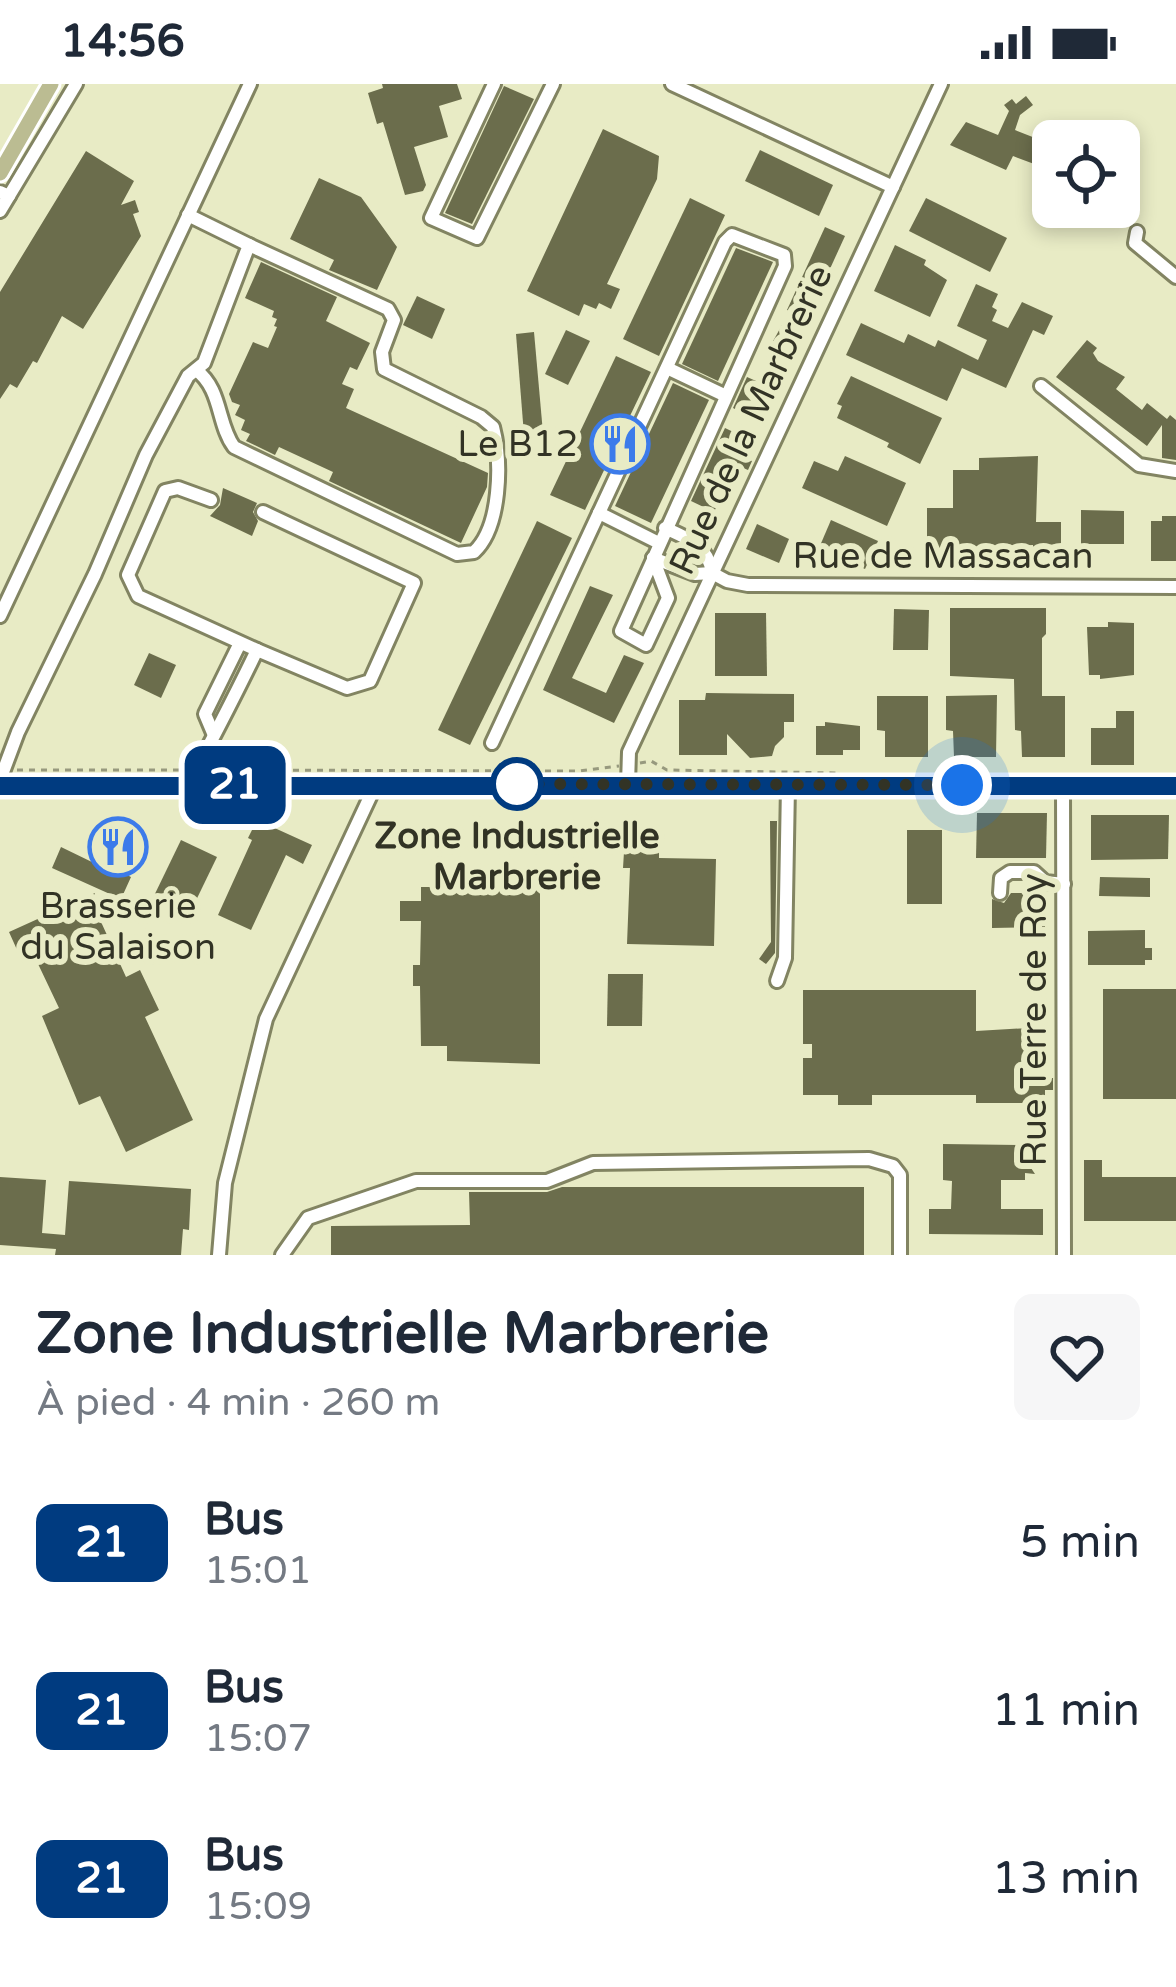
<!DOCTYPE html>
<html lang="fr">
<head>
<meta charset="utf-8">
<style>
  body { margin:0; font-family:"Varela Round",sans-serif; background:#f6f6f7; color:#1f2937; height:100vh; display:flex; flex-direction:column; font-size:45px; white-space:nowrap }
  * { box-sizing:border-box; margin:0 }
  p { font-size:39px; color:#747a83 }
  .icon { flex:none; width:66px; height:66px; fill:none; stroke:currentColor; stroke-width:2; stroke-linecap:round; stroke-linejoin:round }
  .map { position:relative; height:1171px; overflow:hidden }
  .drawer { display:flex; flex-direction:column; background:#fff; flex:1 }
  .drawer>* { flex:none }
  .badge { padding:0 24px; border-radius:18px; font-size:42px; line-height:78px }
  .controls { position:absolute; left:1032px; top:36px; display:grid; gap:24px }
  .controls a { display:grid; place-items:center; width:108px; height:108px; border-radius:18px; background:#fff; box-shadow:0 6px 18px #0003; font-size:60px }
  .you { position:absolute; width:60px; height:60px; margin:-30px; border:9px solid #fff; border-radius:50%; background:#1a73e8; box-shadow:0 0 0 18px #1a73e833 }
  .map>.badge { position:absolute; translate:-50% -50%; box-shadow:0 0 0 6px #fff }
  .round { display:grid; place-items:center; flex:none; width:126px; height:126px; border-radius:18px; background:#f6f6f7 }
  .head { display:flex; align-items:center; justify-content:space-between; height:204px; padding:0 36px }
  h1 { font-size:57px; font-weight:700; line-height:90px }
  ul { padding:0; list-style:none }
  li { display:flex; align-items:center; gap:36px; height:168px; padding:0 36px }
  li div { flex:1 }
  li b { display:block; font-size:45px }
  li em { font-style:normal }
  li .badge { min-width:132px; font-weight:700; text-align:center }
  .status { display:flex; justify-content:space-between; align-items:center; height:84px; padding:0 60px; background:#fff; direction:ltr }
  .status svg { height:33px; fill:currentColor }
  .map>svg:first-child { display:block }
  .building { fill:#6b6d4c }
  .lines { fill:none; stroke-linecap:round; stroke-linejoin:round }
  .minor-casing { stroke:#828462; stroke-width:18 }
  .major-casing { stroke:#fff; stroke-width:21 }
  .path { stroke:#97997e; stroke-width:3; stroke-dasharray:6 6; stroke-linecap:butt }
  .minor { stroke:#fff; stroke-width:12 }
  .major { stroke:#bbbc92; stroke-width:15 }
  .line-casing { stroke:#fff; stroke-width:27 }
  .line { stroke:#003b80; stroke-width:18 }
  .walk { stroke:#323325; stroke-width:12; stroke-dasharray:0 21.6 }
  .stop-dot { fill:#fff; stroke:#003b80; stroke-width:6 }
  .labels { text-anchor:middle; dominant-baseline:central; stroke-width:12; stroke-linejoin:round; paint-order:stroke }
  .street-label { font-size:36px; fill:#323325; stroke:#e8ebc5 }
  .poi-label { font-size:36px; fill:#323325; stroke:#e8ebc5; text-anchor:end }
  .stop-label { font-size:36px; font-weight:bold; fill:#323325; stroke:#e8ebc5 }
</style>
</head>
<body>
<div class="status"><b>14:56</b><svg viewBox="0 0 49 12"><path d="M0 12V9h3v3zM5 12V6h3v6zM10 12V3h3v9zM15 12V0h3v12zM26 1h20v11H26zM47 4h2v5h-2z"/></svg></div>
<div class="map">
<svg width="1176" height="1171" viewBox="0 0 1176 1171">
  <rect width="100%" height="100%" fill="#e8ebc5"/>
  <g class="building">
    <path d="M 382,0 L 457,0 L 462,15 L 439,22 L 448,53 L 414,63 L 426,101 L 423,107 L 405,111 L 383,38 L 377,40 L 368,9 L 383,4 Z"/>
    <path d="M 504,2 L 534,15 L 472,140 L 445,129 Z"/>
    <path d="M 1026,12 L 1033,21 L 1020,31 L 1015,46 L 1053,61 L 1053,87 L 1013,72 L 1006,86 L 950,61 L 966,38 L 998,51 L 1009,27 L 1004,21 L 1012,15 L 1016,20 Z"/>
    <path d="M 603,45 L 659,72 L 657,95 L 607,200 L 620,205 L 611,225 L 599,219 L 596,225 L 584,220 L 579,232 L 527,207 Z"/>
    <path d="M 760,66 L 833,101 L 819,132 L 745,97 Z"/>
    <path d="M 86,67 L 134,97 L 121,121 L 135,116 L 139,128 L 133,130 L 141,152 L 83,245 L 62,232 L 37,279 L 33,277 L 17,304 L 10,300 L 0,315 L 0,208 Z"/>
    <path d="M 319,94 L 361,113 L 397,163 L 377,206 L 329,186 L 334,176 L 290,155 Z"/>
    <path d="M 690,114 L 725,131 L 659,272 L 623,255 Z"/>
    <path d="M 926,114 L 1007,154 L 990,188 L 909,147 Z"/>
    <path d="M 825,143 L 845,152 L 807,235 L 787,226 Z"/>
    <path d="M 895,161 L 926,176 L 924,181 L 947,196 L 930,233 L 874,207 Z"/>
    <path d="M 736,164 L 773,178 L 718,297 L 682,280 Z"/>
    <path d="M 261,178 L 337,213 L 326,237 L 370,259 L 357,286 L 350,283 L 342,300 L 354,305 L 346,324 L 488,389 L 487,403 L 461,459 L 329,397 L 333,388 L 279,363 L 275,371 L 246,357 L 250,350 L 241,346 L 245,336 L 235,331 L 240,321 L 232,318 L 229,310 L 253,258 L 268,264 L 277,243 L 274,242 L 277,235 L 272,233 L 274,227 L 245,214 Z"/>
    <path d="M 976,200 L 998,210 L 992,223 L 997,226 L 992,237 L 1008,244 L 1022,218 L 1053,232 L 1044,251 L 1033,246 L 1006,304 L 962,284 L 947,317 L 846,271 L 861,239 L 904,259 L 908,250 L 935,263 L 938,256 L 978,276 L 987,256 L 957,242 Z"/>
    <path d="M 417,212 L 445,225 L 432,255 L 403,241 Z"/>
    <path d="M 782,241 L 799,250 L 757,336 L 733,324 L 747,293 L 765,301 L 777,273 L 767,268 Z"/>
    <path d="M 566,246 L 590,257 L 568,301 L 545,290 Z"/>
    <path d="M 534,248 L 543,349 L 524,351 L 516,250 Z"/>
    <path d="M 1087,256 L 1097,264 L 1093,269 L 1098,277 L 1125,293 L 1116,305 L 1142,326 L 1147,319 L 1167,335 L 1170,331 L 1176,336 L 1176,376 L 1162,374 L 1162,341 L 1147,362 L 1056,293 Z"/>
    <path d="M 616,272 L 651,288 L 585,426 L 550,411 Z"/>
    <path d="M 851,292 L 942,334 L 920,380 L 887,363 L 889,359 L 837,334 L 842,322 L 837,320 Z"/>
    <path d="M 673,299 L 709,316 L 651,439 L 615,422 Z"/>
    <path d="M 725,344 L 748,355 L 740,372 L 752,377 L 748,386 L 736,381 L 714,428 L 691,417 Z"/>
    <path d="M 845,372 L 906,399 L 887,442 L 802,404 L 814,377 L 838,387 Z"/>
    <path d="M 1038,372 L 1036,438 L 1061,438 L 1061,460 L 1046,461 L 1046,465 L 1033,465 L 1033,461 L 966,463 L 966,468 L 953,469 L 953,475 L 927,475 L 927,424 L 953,424 L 953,386 L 979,386 L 979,374 Z"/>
    <path d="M 223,404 L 257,419 L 253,428 L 258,437 L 252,452 L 210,432 L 220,421 Z"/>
    <path d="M 1081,426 L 1124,427 L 1124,460 L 1081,460 Z"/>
    <path d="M 1162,432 L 1176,432 L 1176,477 L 1151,477 L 1151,437 L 1162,437 Z"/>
    <path d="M 831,436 L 878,457 L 865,485 L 819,464 Z"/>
    <path d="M 537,437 L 572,454 L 470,661 L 438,646 Z"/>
    <path d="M 757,440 L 789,455 L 779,479 L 746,465 Z"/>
    <path d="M 590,502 L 613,511 L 572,594 L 606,609 L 624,571 L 644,579 L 614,639 L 543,606 Z"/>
    <path d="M 950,524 L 1046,524 L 1046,550 L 1042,554 L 1042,612 L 1065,612 L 1065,673 L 1022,673 L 1021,647 L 1015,646 L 1014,595 L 950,592 Z"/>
    <path d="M 894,525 L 929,526 L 928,566 L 893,566 Z"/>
    <path d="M 715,529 L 766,529 L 767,592 L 715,592 Z"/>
    <path d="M 1108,538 L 1134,539 L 1134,591 L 1100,595 L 1100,591 L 1089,591 L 1087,543 L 1108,543 Z"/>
    <path d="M 149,569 L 176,581 L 161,614 L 134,601 Z"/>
    <path d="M 706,609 L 794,610 L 794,638 L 784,638 L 784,653 L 775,662 L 772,672 L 750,674 L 727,650 L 727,671 L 679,671 L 679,616 L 705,616 Z"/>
    <path d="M 997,611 L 996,673 L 954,673 L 953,647 L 946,646 L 946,612 Z"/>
    <path d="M 877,612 L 928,612 L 928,673 L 885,673 L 885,647 L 877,646 Z"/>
    <path d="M 1116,627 L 1134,627 L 1134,681 L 1091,681 L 1091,644 L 1116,644 Z"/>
    <path d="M 825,638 L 860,642 L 860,666 L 843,666 L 843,671 L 816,671 L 816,642 L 825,642 Z"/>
    <path d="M 977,729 L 1047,729 L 1046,774 L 976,774 Z"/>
    <path d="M 1091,731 L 1169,731 L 1168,775 L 1091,776 Z"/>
    <path d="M 257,736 L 312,761 L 303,780 L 286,771 L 251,846 L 218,831 L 252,756 L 248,754 Z"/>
    <path d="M 770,737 L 777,737 L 775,869 L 766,880 L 759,875 L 771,858 Z"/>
    <rect x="907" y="746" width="35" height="74"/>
    <path d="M 132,749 L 142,754 L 125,790 L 131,793 L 121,815 L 52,784 L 61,763 L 94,779 L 108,750 L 128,759 Z"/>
    <path d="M 625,752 L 636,752 L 642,759 L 649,752 L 659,752 L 659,774 L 716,775 L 714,862 L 627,860 L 630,784 L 623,784 Z"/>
    <path d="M 181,756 L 217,773 L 187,835 L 151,818 Z"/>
    <path d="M 1100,793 L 1150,794 L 1150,813 L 1099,812 Z"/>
    <path d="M 421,803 L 540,803 L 540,980 L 447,977 L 447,962 L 421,962 L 420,902 L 413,902 L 413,881 L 420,881 L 421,837 L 400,837 L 400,817 L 421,817 Z"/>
    <path d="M 95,809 L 92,818 L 126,893 L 140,886 L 159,926 L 145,933 L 193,1036 L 126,1068 L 100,1012 L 79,1021 L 42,932 L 59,924 L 30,863 L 18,868 L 9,848 Z"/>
    <path d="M 1011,809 L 1045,809 L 1045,843 L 992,844 L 992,815 L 1004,819 Z"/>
    <path d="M 1145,846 L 1145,864 L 1152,864 L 1152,876 L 1145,876 L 1145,881 L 1088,881 L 1088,847 Z"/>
    <path d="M 608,890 L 643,890 L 642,942 L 607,942 Z"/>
    <rect x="1103" y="905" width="73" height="110"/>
    <path d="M 803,906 L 976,906 L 976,947 L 1045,943 L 1045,994 L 1053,994 L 1053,1006 L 1045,1006 L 1045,1019 L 976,1019 L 976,1011 L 872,1011 L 872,1021 L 838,1021 L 838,1011 L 803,1011 L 803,974 L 812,974 L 812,960 L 803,960 Z"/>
    <path d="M 943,1060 L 1025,1061 L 1025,1075 L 1035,1090 L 1025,1089 L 1025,1096 L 1001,1096 L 1001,1125 L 1043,1125 L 1043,1151 L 929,1150 L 929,1125 L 951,1125 L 952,1097 L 943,1096 Z"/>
    <path d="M 1084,1076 L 1102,1076 L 1102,1093 L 1176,1093 L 1176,1137 L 1084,1137 Z"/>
    <path d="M 0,1093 L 46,1096 L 42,1149 L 65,1151 L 69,1097 L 191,1105 L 189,1146 L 183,1145 L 181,1171 L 55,1171 L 56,1165 L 0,1161 Z"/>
    <path d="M 562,1103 L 864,1103 L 864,1171 L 331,1171 L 331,1142 L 470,1141 L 469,1108 L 547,1108 Z"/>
  </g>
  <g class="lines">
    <g class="minor-casing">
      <g id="minor">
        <path d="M 494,0 L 431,134 L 477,154 L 553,0"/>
        <path d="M 672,0 L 893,103"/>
        <path d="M 0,108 L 9,112 L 0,127"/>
        <path d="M 9,112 L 76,0"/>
        <path d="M 1137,148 L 1135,159 L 1176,193"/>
        <path d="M 667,284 L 726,312"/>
        <path d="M 196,286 C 222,305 217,340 234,363 L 457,470 L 474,468 C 501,443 502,378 493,343 L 481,333 L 384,285 L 382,268 L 394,236 L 388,225 L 249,161"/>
        <path d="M 1041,302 L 1139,381 L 1176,387"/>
        <path d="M 211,416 L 178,404 L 165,407 L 128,491 L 138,512 L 257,566"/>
        <path d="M 599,429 L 659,459"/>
        <path d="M 665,444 C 689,455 707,461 712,488"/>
        <path d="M 653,474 L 695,490 L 712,489"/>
        <path d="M 712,489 L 727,497 L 748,501 L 1176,503"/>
        <path d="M 0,532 L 250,0"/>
        <path d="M 213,649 L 205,630 L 240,559"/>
        <path d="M 492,659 L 725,158 L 732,151 L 784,171 L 785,182 L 621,547 L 646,561 L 668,514 L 653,474"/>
        <path d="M 0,696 L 18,648 L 95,490 L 146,371 L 188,292 L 204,279 L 249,161 L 188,131"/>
        <path d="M 628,700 L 629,668 L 941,0"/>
        <path d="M 188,701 C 212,656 235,612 257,566 L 347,604 L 370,597 L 414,499 L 263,428"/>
        <path d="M 0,702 L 1176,702"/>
        <path d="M 1063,702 L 1064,1171"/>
        <path d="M 1000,809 L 1001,794 L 1010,788 L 1034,788 L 1045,798 L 1064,800"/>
        <path d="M 777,897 L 785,874 L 788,701"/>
        <path d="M 219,1171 L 225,1099 L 266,935 L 376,700"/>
        <path d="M 282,1171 L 308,1134 L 416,1097 L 547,1097 L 593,1079 L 869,1075 L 893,1082 L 900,1091 L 900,1171"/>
      </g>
    </g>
    <g class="major-casing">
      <path id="major" d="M 0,89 L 51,0"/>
    </g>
    <g class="path">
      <path d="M 640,679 L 651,677 L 667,686 L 838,689"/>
      <path d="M 17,686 L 182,686"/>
      <path d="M 209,686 L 579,687 L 619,682"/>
    </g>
    <use href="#minor" class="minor"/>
    <use href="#major" class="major"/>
  </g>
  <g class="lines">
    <g class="line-casing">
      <path id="line" d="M 0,702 L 1176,702"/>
    </g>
    <use href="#line" class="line"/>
    <path class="walk" d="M 517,700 L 962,701"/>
  </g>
  <defs>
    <g id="restaurant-ring" transform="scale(3)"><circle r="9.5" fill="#e8ebc5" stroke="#3c7bea" stroke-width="1.5"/><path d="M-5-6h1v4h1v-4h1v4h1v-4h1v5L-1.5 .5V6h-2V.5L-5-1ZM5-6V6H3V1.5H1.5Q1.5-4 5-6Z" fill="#3c7bea"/></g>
  </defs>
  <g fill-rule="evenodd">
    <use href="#restaurant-ring" x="620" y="360"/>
    <use href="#restaurant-ring" x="118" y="763"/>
  </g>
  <circle class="stop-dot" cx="517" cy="700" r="24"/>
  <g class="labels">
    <g class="street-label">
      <text transform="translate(751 336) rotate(-65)">Rue de la Marbrerie</text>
      <text x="943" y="472">Rue de Massacan</text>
      <text transform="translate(1034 936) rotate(-90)">Rue Terre de Roy</text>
    </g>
    <g class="poi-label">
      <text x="578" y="360">Le B12</text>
      <text x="118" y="822" text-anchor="middle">Brasserie<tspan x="118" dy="41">du Salaison</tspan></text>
    </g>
    <g class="stop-label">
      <text x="517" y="752">Zone Industrielle<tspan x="517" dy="41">Marbrerie</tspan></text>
    </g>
  </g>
</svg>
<div class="controls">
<a><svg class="icon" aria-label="locate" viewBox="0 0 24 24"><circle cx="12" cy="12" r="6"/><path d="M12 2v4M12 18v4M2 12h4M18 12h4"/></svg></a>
</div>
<div class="you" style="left:962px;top:701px"></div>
<b class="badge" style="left:235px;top:701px;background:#003b80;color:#fff">21</b>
</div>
<section class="drawer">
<div class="head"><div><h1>Zone Industrielle Marbrerie</h1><p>À pied · 4 min · 260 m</p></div><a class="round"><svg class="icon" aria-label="heart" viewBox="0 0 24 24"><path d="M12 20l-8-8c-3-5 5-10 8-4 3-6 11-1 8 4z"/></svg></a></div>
<ul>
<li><span class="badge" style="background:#003b80;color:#fff">21</span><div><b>Bus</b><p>15:01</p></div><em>5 min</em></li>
<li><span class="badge" style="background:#003b80;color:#fff">21</span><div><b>Bus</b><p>15:07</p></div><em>11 min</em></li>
<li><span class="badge" style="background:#003b80;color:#fff">21</span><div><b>Bus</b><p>15:09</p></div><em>13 min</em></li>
</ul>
</section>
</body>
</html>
